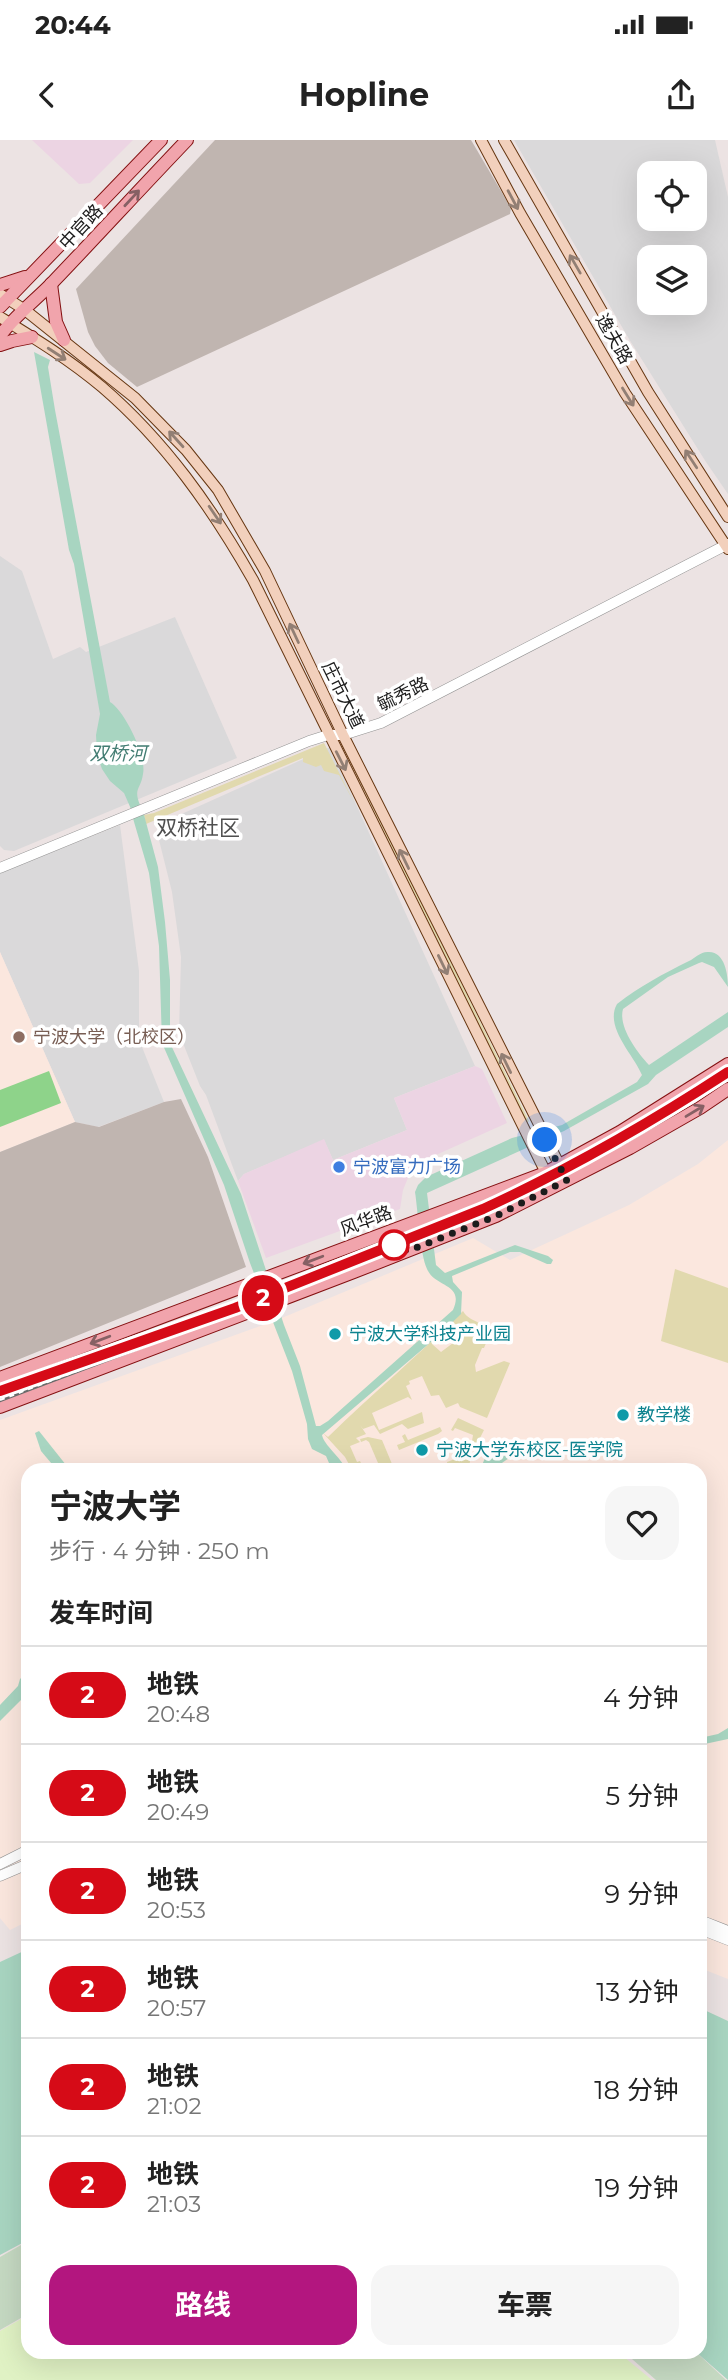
<!DOCTYPE html>
<html lang="zh">
<head>
<meta charset="utf-8">
<style>
  body { margin:0; font-family:Montserrat,"Noto Sans SC",sans-serif; background:#f6f6f6; color:#222; height:100vh; display:flex; flex-direction:column; font-size:26px; white-space:nowrap }
  * { box-sizing:border-box; margin:0 }
  p { font-size:23px; color:#767676 }
  .icon { flex:none; width:38px; height:38px; fill:none; stroke:currentColor; stroke-width:2; stroke-linecap:round; stroke-linejoin:round }
  .map { position:relative; flex:1; overflow:hidden }
  .side { position:absolute; left:21px; top:1323px; width:686px; height:896px; display:flex; flex-direction:column; background:#fff; border-radius:21px; box-shadow:0 7px 28px #0002 }
  .side>* { flex:none }
  .badge { padding:0 14px; border-radius:23px; font-size:24px; line-height:46px }
  .buttons { position:absolute; left:637px; top:21px; display:grid; gap:14px }
  .buttons a { display:grid; place-items:center; width:70px; height:70px; border-radius:14px; background:#fff; box-shadow:0 7px 28px #0002; font-size:35px }
  .you { position:absolute; width:35px; height:35px; margin:-18px; border:5px solid #fff; border-radius:50%; background:#1a73e8; box-shadow:0 0 0 10px #1a73e833 }
  .map>.badge { position:absolute; translate:-50% -50%; box-shadow:0 0 0 4px #fff }
  h2 { padding:0 28px; font-size:26px; line-height:63px }
  .round { display:grid; place-items:center; flex:none; width:74px; height:74px; border-radius:21px; background:#f6f6f6 }
  .head { display:flex; align-items:center; justify-content:space-between; height:119px; padding:0 28px }
  h1 { font-size:33px; font-weight:700; line-height:52px }
  .cta { display:flex; gap:14px; margin-top:auto; padding:14px 28px }
  .cta a { flex:1; height:80px; border-radius:21px; background:#b3167f; color:#fff; font-size:28px; font-weight:700; line-height:80px; text-align:center }
  .cta a+a { background:#f6f6f6; color:#222 }
  ul { padding:0; list-style:none }
  li { display:flex; align-items:center; gap:21px; height:98px; padding:0 28px; border-top:2px solid #e0e0e0 }
  li div { flex:1 }
  li b { display:block; font-size:26px }
  li em { font-style:normal }
  li .badge { min-width:77px; font-weight:700; text-align:center }
  .status { display:flex; justify-content:space-between; align-items:center; height:49px; padding:0 35px; background:#fff; direction:ltr }
  .status svg { height:19px; fill:currentColor }
  header { display:flex; justify-content:space-between; align-items:center; height:91px; padding:0 28px; background:#fff; font-size:32px; font-weight:700 }
  .map>svg:first-child { display:block }
  .residential { fill:#dad9da; fill-rule:evenodd }
  .commercial { fill:#ecd4e3 }
  .education { fill:#fbe7de }
  .construction { fill:#c0b5b0 }
  .grass { fill:#e1d9ae; fill-rule:evenodd }
  .wetland { fill:#c5d9c2 }
  .park { fill:#e0f2c4 }
  .pitch { fill:#8ed38a }
  .water { fill:#a8d5c1 }
  .lines { fill:none; stroke-linecap:round; stroke-linejoin:round }
  .tertiary-casing { stroke:#939393; stroke-width:11 }
  .secondary-casing { stroke:#663611; stroke-width:12 }
  .primary-casing { stroke:#841011; stroke-width:14 }
  .tertiary { stroke:#fff; stroke-width:10 }
  .secondary { stroke:#f2d0bc; stroke-width:10 }
  .primary { stroke:#f1a4ac; stroke-width:12 }
  .rail-casing { stroke:#6a6a6a; stroke-width:4.5 }
  .rail { stroke:#fff; stroke-width:2; stroke-dasharray:5; stroke-linecap:butt }
  .oneway { stroke:#866064 }
  .oneway2 { stroke:#927f74 }
  .line-casing { stroke:#fff; stroke-width:16 }
  .line { stroke:#d60b17; stroke-width:10 }
  .walk { stroke:#1c1c1c; stroke-width:7; stroke-dasharray:0 12.6 }
  .education-dot { fill:#8d6e63; stroke:#fff; stroke-width:2.5 }
  .shop-dot { fill:#3f7fe0; stroke:#fff; stroke-width:2.5 }
  .stop-dot { fill:#fff; stroke:#d60b17; stroke-width:3.5 }
  .culture-dot { fill:#0f9aa8; stroke:#fff; stroke-width:2.5 }
  .labels { text-anchor:middle; dominant-baseline:central; stroke-width:7; stroke-linejoin:round; paint-order:stroke }
  .street-label { font-size:18px; fill:#1c1c1c; stroke:#fff }
  .education-label { font-size:18px; fill:#785e54; stroke:#fff; text-anchor:start }
  .shop-label { font-size:18px; fill:#366cbe; stroke:#fff; text-anchor:start }
  .culture-label { font-size:18px; fill:#0d838f; stroke:#fff; text-anchor:start }
  .water-label { font-size:19px; font-style:italic; fill:#437d73; stroke:#fff }
  .quarter-label { font-size:21px; fill:#4f4f4f; stroke:#fff }
</style>
</head>
<body>
<div class="status"><b>20:44</b><svg viewBox="0 0 49 12"><path d="M0 12V9h3v3zM5 12V6h3v6zM10 12V3h3v9zM15 12V0h3v12zM26 1h20v11H26zM47 4h2v5h-2z"/></svg></div>
<header><svg class="icon" aria-label="back" viewBox="0 0 24 24"><path d="M15 5l-7 7 7 7"/></svg>Hopline<svg class="icon" aria-label="share" viewBox="0 0 24 24"><path d="M12 15V3M7 8l5-5 5 5M5 13v7h14v-7"/></svg></header>
<div class="map">
<svg width="728" height="2240" viewBox="0 0 728 2240">
  <rect width="100%" height="100%" fill="#ece3e3"/>
  <g class="residential">
    <path d="M 514,0 L 715,0 L 728,57 L 728,354 L 706,322 L 629,199 ZM 649,33 L 695,33 L 695,79 L 649,79 ZM 649,117 L 695,117 L 695,163 L 649,163 Z"/>
    <path d="M 0,416 L 22,431 L 53,519 L 80,507 L 86,512 L 175,477 L 237,618 L 14,711 L 4,710 L 0,706 Z"/>
    <path d="M 330,607 L 475,926 L 394,958 L 407,990 L 333,1020 L 324,1000 L 244,1034 L 238,1041 L 206,955 L 200,946 L 179,893 L 181,817 L 172,752 L 157,692 L 159,686 L 166,681 Z"/>
    <path d="M 120,685 L 139,831 L 139,888 L 142,907 L 164,962 L 98,987 L 75,982 L 0,812 L 0,733 Z"/>
  </g>
  <g class="commercial">
    <path d="M 32,0 L 133,0 L 90,43 L 79,44 Z"/>
    <path d="M 475,926 L 482,929 L 507,983 L 427,1019 L 410,1033 L 403,1050 L 400,1069 L 266,1118 L 238,1041 L 244,1034 L 324,999 L 333,1020 L 407,990 L 394,958 Z"/>
  </g>
  <g class="education">
    <path d="M 0,812 L 75,982 L 0,1012 Z"/>
    <path d="M 728,1000 L 728,1839 L 700,1828 L 700,1330 L 28,1330 L 28,1781 L 10,1790 L 0,1778 L 0,1280 L 277,1180 L 473,1098 L 510,1120 L 629,1065 L 698,1024 Z"/>
  </g>
  <g class="construction">
    <path d="M 215,0 L 471,0 L 511,68 L 510,74 L 137,247 L 108,223 L 95,206 L 88,192 L 76,149 Z"/>
    <path d="M 181,959 L 208,1017 L 246,1127 L 0,1227 L 0,1012 L 75,982 L 99,987 L 164,962 Z"/>
  </g>
  <g class="grass">
    <path d="M 343,602 L 529,981 L 527,983 L 341,604 Z"/>
    <path d="M 324,603 L 355,664 L 339,635 L 324,631 L 321,625 L 316,627 L 303,622 L 303,618 L 146,684 L 144,675 L 154,673 Z"/>
    <path d="M 675,1129 L 728,1148 L 728,1223 L 661,1201 Z"/>
    <path d="M 463,1171 C 470,1184 489,1180 487,1198 C 487,1202 485,1205 484,1208 L 482,1208 L 475,1225 L 476,1232 L 504,1221 L 510,1223 L 487,1278 L 460,1267 L 458,1263 L 446,1268 L 439,1255 L 431,1256 L 422,1236 L 409,1241 L 410,1244 L 406,1246 L 412,1260 L 408,1257 L 372,1273 L 379,1290 L 422,1272 L 424,1283 L 408,1289 L 402,1284 L 380,1294 L 374,1285 L 363,1289 L 360,1285 L 366,1294 L 356,1298 L 360,1302 L 350,1306 L 357,1322 L 360,1321 L 364,1330 L 352,1330 L 345,1317 L 323,1293 L 328,1297 C 372,1254 419,1215 463,1171 ZM 446,1193 L 453,1203 L 441,1212 L 432,1204 Z"/>
    <path d="M 458,1278 L 484,1290 L 474,1310 L 464,1306 L 471,1307 L 473,1295 L 455,1288 L 453,1291 L 451,1290 Z"/>
    <path d="M 440,1287 L 442,1291 L 438,1294 L 399,1310 L 397,1305 L 405,1302 L 402,1296 L 405,1294 L 408,1300 Z"/>
    <path d="M 368,1297 L 382,1300 L 392,1324 L 391,1327 L 381,1330 L 369,1302 L 366,1300 L 361,1302 L 360,1299 Z"/>
    <path d="M 460,1317 L 470,1321 L 469,1329 L 448,1330 L 447,1322 Z"/>
  </g>
  <g class="wetland">
    <path d="M 28,2101 L 28,2174 L 0,2190 L 0,2117 Z"/>
    <path d="M 624,2212 L 696,2212 L 726,2240 L 656,2240 Z"/>
  </g>
  <path class="park" d="M 28,2175 L 28,2212 L 618,2212 L 652,2240 L 0,2240 L 0,2191 Z"/>
  <path class="pitch" d="M 49,931 L 61,963 L 0,987 L 0,950 Z"/>
  <g class="water">
    <path d="M 34,212 L 50,220 L 48,227 L 55,270 L 110,562 C 124,570 147,616 143,634 C 141,649 133,648 140,665 L 131,669 L 124,653 L 110,641 L 102,629 L 97,615 L 96,595 L 100,574 L 74,424 L 69,410 Z"/>
    <path d="M 143,671 L 158,727 L 165,782 L 170,840 L 170,903 L 241,1054 L 284,1185 L 300,1226 L 316,1286 L 320,1286 L 328,1281 L 453,1170 C 465,1143 435,1148 427,1129 C 420,1114 418,1071 415,1052 L 418,1045 L 426,1037 L 512,998 L 562,985 L 637,942 L 642,935 C 634,915 604,887 617,864 C 640,846 663,834 689,821 C 695,818 701,811 709,812 C 725,812 728,835 728,847 L 714,827 L 702,822 L 699,823 L 668,837 L 623,869 C 618,887 637,912 649,925 L 728,872 L 728,887 L 656,935 L 648,944 L 564,991 L 427,1053 L 436,1125 L 445,1133 L 515,1105 L 548,1116 L 553,1120 L 551,1124 L 547,1124 L 520,1112 L 510,1112 L 452,1136 L 453,1142 L 462,1152 L 461,1174 L 438,1196 L 322,1295 C 324,1305 341,1318 347,1330 L 332,1330 L 326,1316 L 312,1309 L 308,1299 L 307,1284 L 292,1231 L 250,1123 L 224,1045 L 162,903 L 159,806 L 149,733 L 132,675 Z"/>
    <path d="M 39,1291 L 70,1330 L 57,1330 L 41,1311 L 35,1293 Z"/>
    <path d="M 500,1308 L 510,1312 L 509,1318 L 492,1330 L 480,1330 L 485,1318 Z"/>
    <path d="M 28,1518 L 28,1553 L 0,1581 L 0,1565 L 18,1546 L 20,1539 L 25,1534 Z"/>
    <path d="M 728,1588 L 728,1599 L 700,1605 L 700,1598 L 718,1594 Z"/>
    <path d="M 28,1809 L 28,2100 L 0,2115 L 0,1822 Z"/>
    <path d="M 700,1868 L 728,1881 L 728,2240 L 696,2212 L 700,2212 Z"/>
  </g>
  <g class="lines">
    <g class="tertiary-casing">
      <g id="tertiary">
        <path d="M 0,728 L 309,601 L 328,595 L 343,595 L 381,583 L 728,404"/>
        <path d="M 0,1724 L 28,1710"/>
        <path d="M 0,1736 L 28,1724"/>
        <path d="M 700,1780 L 728,1791"/>
        <path d="M 700,1789 L 728,1800"/>
      </g>
    </g>
    <g class="secondary-casing">
      <g id="secondary">
        <path d="M 481,0 L 520,73 L 625,253 L 728,409"/>
        <path d="M 504,0 L 648,252 L 728,377"/>
        <path d="M 0,154 L 25,170 L 135,258 L 186,310 L 218,350 L 265,431 L 343,595 L 567,1040"/>
        <path d="M 0,177 C 34,198 70,220 102,247 C 165,301 212,368 253,440 L 553,1047"/>
      </g>
    </g>
    <g class="primary-casing">
      <g id="primary">
        <path d="M 51,144 L 56,182 L 64,200"/>
        <path d="M 0,145 L 25,137"/>
        <path d="M 0,167 L 161,0"/>
        <path d="M 0,196 C 14,176 36,160 53,142 C 98,95 142,47 187,0"/>
        <path d="M 0,205 L 12,201 L 32,197"/>
        <path d="M 0,1238 L 545,1033 L 620,992 L 728,924"/>
        <path d="M 0,1267 L 354,1132 L 496,1076 L 630,1008 L 700,968 L 728,949"/>
      </g>
    </g>
    <use href="#tertiary" class="tertiary"/>
    <use href="#secondary" class="secondary"/>
    <use href="#primary" class="primary"/>
    <g class="rail-casing">
      <path id="rail" d="M 0,1260 L 236,1171 L 485,1072 L 608,1010 L 728,937"/>
    </g>
    <use href="#rail" class="rail"/>
  </g>
  <defs><path id="oneway-shaft" d="M-6 0H5M1.5-3L5.5 0L1.5 3" fill="none" stroke-width="1.6" stroke-linecap="round" stroke-linejoin="round" transform="scale(1.75)"/></defs>
  <g class="oneway">
    <use href="#oneway-shaft" transform="translate(132 58) rotate(-47)"/>
    <use href="#oneway-shaft" transform="translate(695 971) rotate(-31)"/>
    <use href="#oneway-shaft" transform="translate(313 1120) rotate(159)"/>
    <use href="#oneway-shaft" transform="translate(100 1200) rotate(159)"/>
  </g>
  <g class="oneway2">
    <use href="#oneway-shaft" transform="translate(513 60) rotate(62)"/>
    <use href="#oneway-shaft" transform="translate(575 124) rotate(-120)"/>
    <use href="#oneway-shaft" transform="translate(57 214) rotate(33)"/>
    <use href="#oneway-shaft" transform="translate(628 257) rotate(58)"/>
    <use href="#oneway-shaft" transform="translate(176 299) rotate(-132)"/>
    <use href="#oneway-shaft" transform="translate(691 319) rotate(-123)"/>
    <use href="#oneway-shaft" transform="translate(215 375) rotate(56)"/>
    <use href="#oneway-shaft" transform="translate(294 493) rotate(-115)"/>
    <use href="#oneway-shaft" transform="translate(341 621) rotate(63)"/>
    <use href="#oneway-shaft" transform="translate(404 719) rotate(-116)"/>
    <use href="#oneway-shaft" transform="translate(443 825) rotate(64)"/>
    <use href="#oneway-shaft" transform="translate(506 923) rotate(-116)"/>
  </g>
  <g class="lines">
    <g class="line-casing">
      <path id="line" d="M 0,1251 L 235,1168 L 483,1069 C 568,1030 650,983 728,932"/>
    </g>
    <use href="#line" class="line"/>
    <path class="walk" d="M 394,1105 L 408,1111 L 496,1076 L 567,1040 L 545,1000"/>
  </g>
  <circle class="education-dot" cx="19" cy="897" r="7"/>
  <circle class="shop-dot" cx="339" cy="1027" r="7"/>
  <circle class="stop-dot" cx="394" cy="1105" r="14"/>
  <g class="culture-dot">
    <circle cx="335" cy="1194" r="7"/>
    <circle cx="623" cy="1275" r="7"/>
    <circle cx="422" cy="1310" r="7"/>
  </g>
  <g class="labels">
    <g class="street-label">
      <text transform="translate(81 87) rotate(-47)">中官路</text>
      <text transform="translate(614 199) rotate(60)">逸夫路</text>
      <text transform="translate(403 554) rotate(-26)">毓秀路</text>
      <text transform="translate(343 555) rotate(64)">庄市大道</text>
      <text transform="translate(366 1081) rotate(-21)">风华路</text>
    </g>
    <g class="education-label">
      <text x="33" y="897">宁波大学（北校区）</text>
    </g>
    <g class="shop-label">
      <text x="353" y="1027">宁波富力广场</text>
    </g>
    <g class="culture-label">
      <text x="349" y="1194">宁波大学科技产业园</text>
      <text x="637" y="1275">教学楼</text>
      <text x="436" y="1310">宁波大学东校区-医学院</text>
    </g>
    <g class="water-label">
      <text x="118" y="613">双桥河</text>
    </g>
    <g class="quarter-label">
      <text x="198" y="687">双桥社区</text>
    </g>
  </g>
</svg>
<div class="buttons">
<a><svg class="icon" aria-label="locate" viewBox="0 0 24 24"><circle cx="12" cy="12" r="6"/><path d="M12 2v4M12 18v4M2 12h4M18 12h4"/></svg></a>
<a><svg class="icon" aria-label="layers" viewBox="0 0 24 24"><path d="M12 4l9 5-9 5-9-5zM3 14l9 5 9-5"/></svg></a>
</div>
<div class="you" style="left:545px;top:1000px"></div>
<b class="badge" style="left:263px;top:1158px;background:#d60b17;color:#fff">2</b>
<section class="side">
<div class="head"><div><h1>宁波大学</h1><p>步行 · 4 分钟 · 250 m</p></div><a class="round"><svg class="icon" aria-label="heart" viewBox="0 0 24 24"><path d="M12 20l-8-8c-3-5 5-10 8-4 3-6 11-1 8 4z"/></svg></a></div>
<h2>发车时间</h2>
<ul>
<li><span class="badge" style="background:#d60b17;color:#fff">2</span><div><b>地铁</b><p>20:48</p></div><em>4 分钟</em></li>
<li><span class="badge" style="background:#d60b17;color:#fff">2</span><div><b>地铁</b><p>20:49</p></div><em>5 分钟</em></li>
<li><span class="badge" style="background:#d60b17;color:#fff">2</span><div><b>地铁</b><p>20:53</p></div><em>9 分钟</em></li>
<li><span class="badge" style="background:#d60b17;color:#fff">2</span><div><b>地铁</b><p>20:57</p></div><em>13 分钟</em></li>
<li><span class="badge" style="background:#d60b17;color:#fff">2</span><div><b>地铁</b><p>21:02</p></div><em>18 分钟</em></li>
<li><span class="badge" style="background:#d60b17;color:#fff">2</span><div><b>地铁</b><p>21:03</p></div><em>19 分钟</em></li>
</ul>
<div class="cta"><a>路线</a><a>车票</a></div>
</section>
</div>
</body>
</html>
